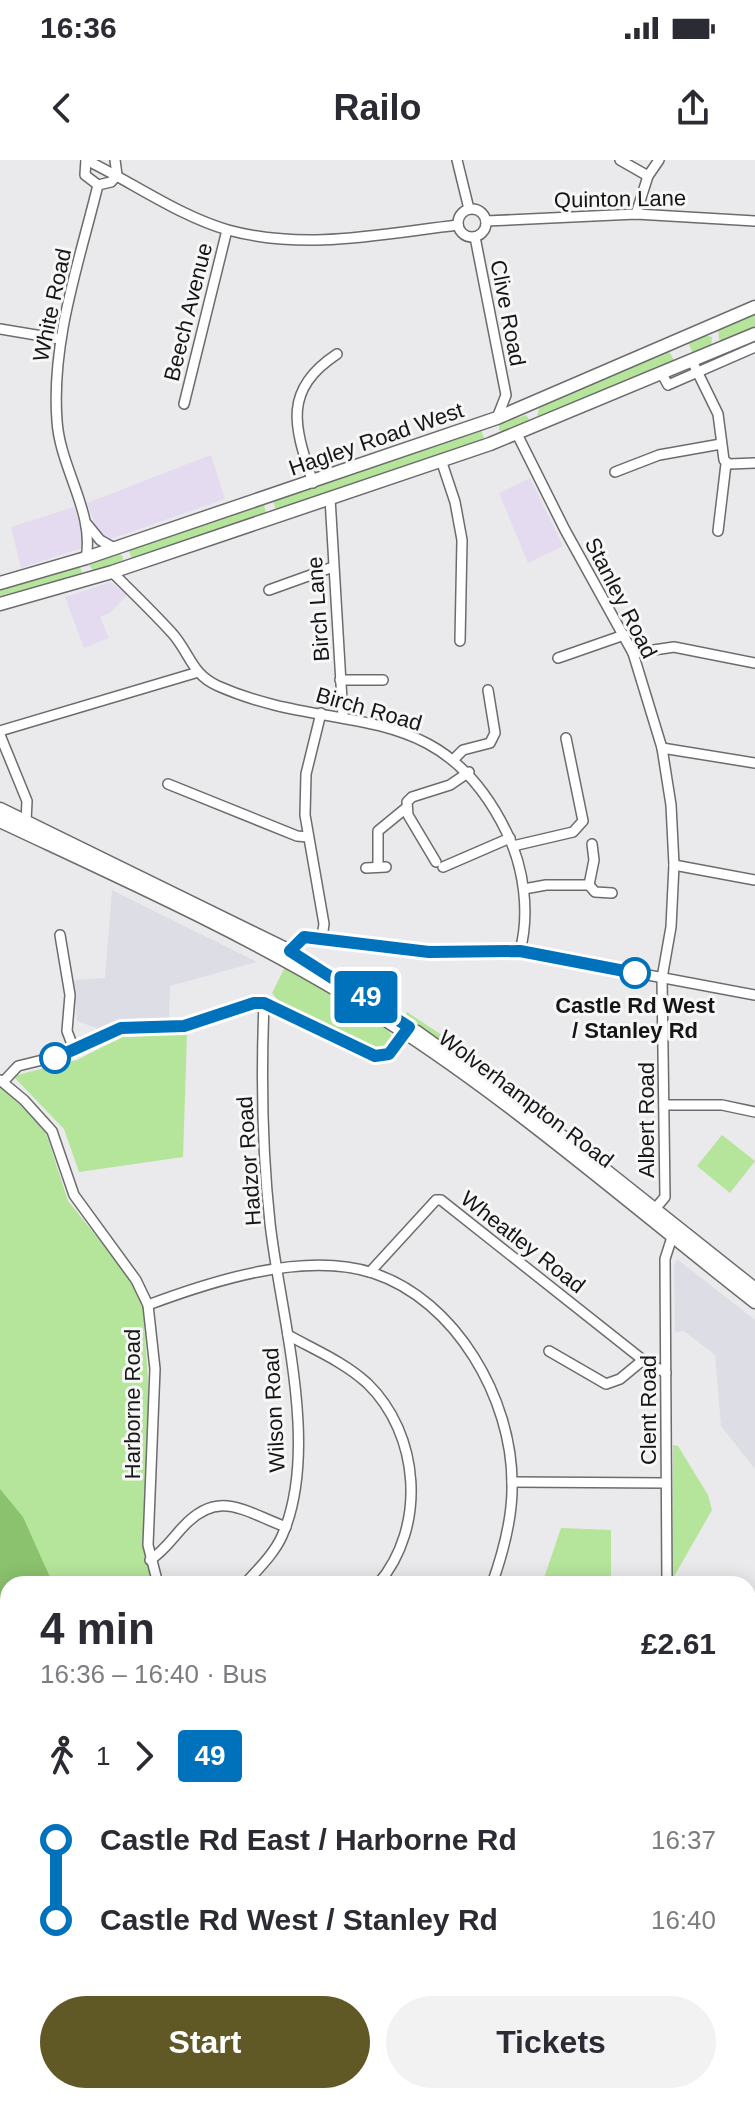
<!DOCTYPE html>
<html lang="en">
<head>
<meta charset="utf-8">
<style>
  body { margin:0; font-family:Arial,sans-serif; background:#f2f2f3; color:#2b2b33; height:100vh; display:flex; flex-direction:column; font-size:30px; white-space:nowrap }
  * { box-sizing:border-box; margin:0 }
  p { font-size:26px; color:#7c7c81 }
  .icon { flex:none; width:44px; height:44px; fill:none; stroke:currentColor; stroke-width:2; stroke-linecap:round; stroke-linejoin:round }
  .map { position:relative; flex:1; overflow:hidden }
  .panel { position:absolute; left:0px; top:1416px; width:756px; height:528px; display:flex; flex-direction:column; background:#fff; border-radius:24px 24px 0 0; box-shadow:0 4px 20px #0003 }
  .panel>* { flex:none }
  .badge { padding:0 16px; border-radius:6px; font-size:28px; line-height:52px }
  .map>.badge { position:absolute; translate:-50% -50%; box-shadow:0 0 0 4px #fff }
  .legs { display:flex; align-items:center; gap:12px; height:88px; padding:0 40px; font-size:26px }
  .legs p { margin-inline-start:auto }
  .summary { display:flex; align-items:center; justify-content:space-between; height:136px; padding:0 40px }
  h1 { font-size:44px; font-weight:700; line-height:60px }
  .primary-button { display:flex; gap:16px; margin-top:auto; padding:16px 40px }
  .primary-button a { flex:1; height:92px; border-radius:48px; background:#605926; color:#fff; font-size:32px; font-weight:700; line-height:92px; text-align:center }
  .primary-button a+a { background:#f2f2f3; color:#2b2b33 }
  ul { padding:0 40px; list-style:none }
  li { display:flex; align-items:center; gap:28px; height:80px; font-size:30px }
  li i { display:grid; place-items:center; width:12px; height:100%; margin:0 10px; background:currentColor }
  li i::after { content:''; width:20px; height:20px; margin:-10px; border:6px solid; border-radius:50%; background:#fff }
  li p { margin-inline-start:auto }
  li:first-child i { background:linear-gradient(#0000 50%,currentColor 0) }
  li:last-child i { background:linear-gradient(currentColor 50%,#0000 0) }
  .status { display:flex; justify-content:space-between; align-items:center; height:56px; padding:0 40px; background:#fff; direction:ltr }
  .status svg { height:22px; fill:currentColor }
  header { display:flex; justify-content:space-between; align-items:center; height:104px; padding:0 40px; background:#fff; font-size:36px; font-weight:700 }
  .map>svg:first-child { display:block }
  .commercial { fill:#e5dbf0 }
  .built { fill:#dddde6 }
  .green { fill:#b4e59a }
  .forest { fill:#8bc26d }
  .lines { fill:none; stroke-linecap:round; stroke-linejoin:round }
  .stream { stroke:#46d8fa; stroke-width:2 }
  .minor-casing { stroke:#6c6c6d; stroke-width:12 }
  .highway-casing { stroke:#6c6c6d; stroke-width:15 }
  .minor { stroke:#fff; stroke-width:9 }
  .highway { stroke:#fff; stroke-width:12 }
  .line-1-casing { stroke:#fff; stroke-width:18 }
  .line-1 { stroke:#0072bc; stroke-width:12 }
  .stop-1-dot { fill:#fff; stroke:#0072bc; stroke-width:4 }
  .labels { text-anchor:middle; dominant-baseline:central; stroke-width:6; stroke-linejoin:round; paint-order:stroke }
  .street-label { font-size:22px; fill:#161616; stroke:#f7f7f8 }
  .stop-label { font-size:22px; font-weight:bold; fill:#161616; stroke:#f7f7f8 }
</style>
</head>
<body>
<div class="status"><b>16:36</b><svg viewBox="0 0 49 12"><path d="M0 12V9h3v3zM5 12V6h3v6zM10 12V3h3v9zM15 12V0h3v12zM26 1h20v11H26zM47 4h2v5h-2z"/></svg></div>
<header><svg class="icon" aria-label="back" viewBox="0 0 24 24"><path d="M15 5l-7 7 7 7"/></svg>Railo<svg class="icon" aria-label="share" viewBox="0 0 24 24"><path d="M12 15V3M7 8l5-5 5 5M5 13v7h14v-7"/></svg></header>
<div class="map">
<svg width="755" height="1944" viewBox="0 0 755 1944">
  <rect width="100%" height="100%" fill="#eae9eb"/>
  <g class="commercial">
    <path d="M 211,295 L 225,339 L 105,381 L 100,378 L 87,343 Z"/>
    <path d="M 530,318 L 563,386 L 528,403 L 499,333 Z"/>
    <path d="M 74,347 L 84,376 L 82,388 L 21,408 L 11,367 Z"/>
    <path d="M 111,422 L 127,435 L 110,453 L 100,457 L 109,478 L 84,488 L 65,437 Z"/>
  </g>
  <g class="built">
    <path d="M 112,730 L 257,802 L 170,826 L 169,861 L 137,858 L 102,870 L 77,861 L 74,820 L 105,818 Z"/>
    <path d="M 677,1099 L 755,1160 L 755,1309 L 721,1266 L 715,1195 L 684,1171 L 675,1172 L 674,1107 Z"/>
  </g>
  <g class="green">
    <path d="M 755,151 L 755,170 L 724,181 L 719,179 L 718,169 Z"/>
    <path d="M 703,175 L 712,177 L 711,187 L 694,196 L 688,182 Z"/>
    <path d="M 669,191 L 675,202 L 540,260 L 537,258 L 539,248 Z"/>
    <path d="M 526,255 L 531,262 L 504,273 L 499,270 L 499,264 Z"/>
    <path d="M 481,270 L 485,281 L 276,350 L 273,341 L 282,337 Z"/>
    <path d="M 264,343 L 266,355 L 132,399 L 129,391 L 139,385 Z"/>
    <path d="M 118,392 L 123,397 L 122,402 L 93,410 L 89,405 Z"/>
    <path d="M 79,405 L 82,412 L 79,415 L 0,436 L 0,427 Z"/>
    <path d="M 299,789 L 401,849 L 399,852 Z"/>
    <path d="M 285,807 L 388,870 L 392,876 L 384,887 L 371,890 L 283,846 L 272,833 Z"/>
    <path d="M 407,852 L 451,881 L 444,884 L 404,857 Z"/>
    <path d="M 187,874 L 183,997 L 79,1012 L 64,969 L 13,916 L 77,900 L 122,877 Z"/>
    <path d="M 0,925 L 15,936 L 45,970 L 68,1041 L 134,1123 L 143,1144 L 149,1237 L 144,1379 L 154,1424 L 8,1424 L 8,1705 L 0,1704 Z"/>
    <path d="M 722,975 L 755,1001 L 730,1033 L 697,1006 Z"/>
    <path d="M 673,1285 L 678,1286 L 708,1335 L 712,1350 L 672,1420 Z"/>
    <path d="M 561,1368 L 611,1370 L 611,1424 L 542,1424 Z"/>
  </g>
  <g class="forest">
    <path d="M 0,1329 L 23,1357 L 53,1424 L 8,1424 L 8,1565 L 0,1564 Z"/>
    <path d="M 355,1936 L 424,1936 L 417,1944 L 346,1944 Z"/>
  </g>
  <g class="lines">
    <path class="stream" d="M 381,1944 L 387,1936"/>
    <g class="minor-casing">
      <g id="minor">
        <path d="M 86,0 C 132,22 179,56 228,70 C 306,91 381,74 458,65"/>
        <path d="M 86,0 L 85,15 L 98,25 L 111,22 L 117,15 L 115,0"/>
        <path d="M 457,0 L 469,49"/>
        <path d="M 620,0 L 648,16"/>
        <circle cx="472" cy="63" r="14"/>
        <path d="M 636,54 L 648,16 L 659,0"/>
        <path d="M 486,61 L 636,54 L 755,61"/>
        <path d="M 475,77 L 506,235 L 497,258"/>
        <path d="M 0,169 L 60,179"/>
        <path d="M 692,201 L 718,254 L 724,300 L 729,304 L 755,303"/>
        <path d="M 662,214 L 668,225 L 755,187"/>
        <path d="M 184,244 L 227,70"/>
        <path d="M 517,274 L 565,370 L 633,493 L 662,588 L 671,645 L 674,705 L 671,767 L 662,818 L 665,1037 L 654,1050"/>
        <path d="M 441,300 L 455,342 L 462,380 L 460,481"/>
        <path d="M 615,312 L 659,295 L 721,284"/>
        <path d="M 313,323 C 295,268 281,231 337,194"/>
        <path d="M 330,338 L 343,557"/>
        <path d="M 87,364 L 100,380 L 114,388"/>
        <path d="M 718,371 L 726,304"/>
        <path d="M 86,398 C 95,353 60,308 57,261 C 51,181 79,103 98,25"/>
        <path d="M 112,412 C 132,432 153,452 172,473 C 190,493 191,514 218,526 C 335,578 439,532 507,673 C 524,708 530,753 520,791"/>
        <path d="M 269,430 L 333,407"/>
        <path d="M 633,493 L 674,487 L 755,503"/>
        <path d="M 558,498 L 624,475"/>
        <path d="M 340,520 L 383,520"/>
        <path d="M 321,553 L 306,614 L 305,655 L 324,764 L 322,777"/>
        <path d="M 0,571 L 195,513"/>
        <path d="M 0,575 L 27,641 L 26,661"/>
        <path d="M 662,588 L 755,603"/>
        <path d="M 454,599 L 463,590 L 490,583 L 495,573 L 488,530"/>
        <path d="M 168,624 L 297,676 L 308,677"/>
        <path d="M 592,684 L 594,700 L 589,725 L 595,732 L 612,733"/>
        <path d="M 513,686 L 573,672 L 583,661 L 566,578"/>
        <path d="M 436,702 L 408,655 L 407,642 L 412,637 L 450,625 L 469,612"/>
        <path d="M 674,705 L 755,720"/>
        <path d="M 378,707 L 378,671 L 406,648"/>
        <path d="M 443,707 L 510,678"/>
        <path d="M 366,708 L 386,707"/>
        <path d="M 524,729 L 546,725 L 589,725"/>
        <path d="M 60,775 L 70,835 L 67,871 L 75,892"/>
        <path d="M 289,795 L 297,781 L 312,776 L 429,792 L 520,791 L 755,835"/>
        <path d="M 0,920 L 24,940 L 52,971 L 74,1035 L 136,1120 L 148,1145 L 155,1209 L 148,1385 L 158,1424"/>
        <path d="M 3,922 L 18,906 L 75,892 L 121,868 L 184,866 L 254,843 L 264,843 L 375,896 L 389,894 L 405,874"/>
        <path d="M 664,945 L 722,945 L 755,952"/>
        <path d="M 370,1112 L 436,1040 L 441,1040 L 643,1200 L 666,1213"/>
        <path d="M 148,1145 C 212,1121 304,1091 373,1113 C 456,1140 512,1239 512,1323 C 513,1356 503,1393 492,1424"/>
        <path d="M 288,1175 C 315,1190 344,1202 367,1223 C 420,1274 427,1367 378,1424"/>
        <path d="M 549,1191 L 606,1224 L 620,1219 L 643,1200"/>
        <path d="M 512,1322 L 666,1323"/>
        <path d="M 150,1400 C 163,1392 172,1379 182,1368 C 218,1328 243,1351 286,1367"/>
        <path d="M 245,1424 C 258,1409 274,1394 282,1376 C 321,1288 280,1154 270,1063 C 262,990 261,917 264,843"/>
        <path d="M 667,1424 L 665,1099 L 672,1077"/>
        <path d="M 755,1593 L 755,1617"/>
        <path d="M 0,1711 L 8,1712"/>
        <path d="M 748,1769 L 755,1756"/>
        <path d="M 748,1838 L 755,1840"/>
        <path d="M 0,1925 L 8,1925"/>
        <path d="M 198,1936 L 200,1944"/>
        <path d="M 320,1936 L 326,1944"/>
        <path d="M 474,1936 L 496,1944"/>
        <path d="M 730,1936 L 732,1944"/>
        <path d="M 26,1944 L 27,1936"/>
        <path d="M 110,1944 L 111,1936"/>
        <path d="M 331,1944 L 340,1936"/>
        <path d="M 421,1944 L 429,1936"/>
      </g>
    </g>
    <g class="highway-casing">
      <g id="highway">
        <path d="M 0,423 L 86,398 L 497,258 L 755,147"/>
        <path d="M 0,444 L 112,412 L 490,284 L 755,174"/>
        <path d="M 0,649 L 290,791 L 402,862"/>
        <path d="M 0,661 C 117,716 236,769 347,836 C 493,923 622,1038 755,1142"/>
        <path d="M 417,872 L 570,982 L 755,1129"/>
      </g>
    </g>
    <use href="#minor" class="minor"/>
    <use href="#highway" class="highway"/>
  </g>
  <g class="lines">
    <g class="line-1-casing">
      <path id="line-1" d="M 55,898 L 121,868 L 184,866 L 254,843 L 264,843 L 375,896 L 389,894 L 409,867 L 290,791 L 304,777 L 429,792 L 520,791 L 635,813"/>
    </g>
    <use href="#line-1" class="line-1"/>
  </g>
  <g class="stop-1-dot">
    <circle cx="635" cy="813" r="14"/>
    <circle cx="55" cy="898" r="14"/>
  </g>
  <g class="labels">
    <g class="street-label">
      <text transform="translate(620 39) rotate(-1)">Quinton Lane</text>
      <text transform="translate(52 145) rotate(-78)">White Road</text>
      <text transform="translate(188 152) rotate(-76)">Beech Avenue</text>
      <text transform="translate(508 153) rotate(79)">Clive Road</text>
      <text transform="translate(376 279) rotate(-19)">Hagley Road West</text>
      <text transform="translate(621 438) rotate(63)">Stanley Road</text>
      <text transform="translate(318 449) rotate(-94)">Birch Lane</text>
      <text transform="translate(369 549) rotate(16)">Birch Road</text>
      <text transform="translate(526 939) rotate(37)">Wolverhampton Road</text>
      <text transform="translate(646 960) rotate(-90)">Albert Road</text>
      <text transform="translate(249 1001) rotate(-94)">Hadzor Road</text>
      <text transform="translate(523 1082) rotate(38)">Wheatley Road</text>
      <text transform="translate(132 1244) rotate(-90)">Harborne Road</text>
      <text transform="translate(274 1250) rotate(-93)">Wilson Road</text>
      <text transform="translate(648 1250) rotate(-90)">Clent Road</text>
    </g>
    <g class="stop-label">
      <text x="635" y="845">Castle Rd West<tspan x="635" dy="25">/ Stanley Rd</tspan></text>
    </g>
  </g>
</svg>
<b class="badge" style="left:366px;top:837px;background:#0072bc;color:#fff">49</b>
<section class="panel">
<div class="summary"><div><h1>4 min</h1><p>16:36 – 16:40 · Bus</p></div><b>£2.61</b></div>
<div class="legs"><svg class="icon" aria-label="walk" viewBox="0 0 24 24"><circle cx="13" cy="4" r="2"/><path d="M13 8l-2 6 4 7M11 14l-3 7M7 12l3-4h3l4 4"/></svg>1<svg class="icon" aria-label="forward" viewBox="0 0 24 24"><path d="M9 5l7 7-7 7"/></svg><b class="badge" style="background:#0072bc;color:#fff">49</b></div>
<ul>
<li><i style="color:#0072bc"></i><b>Castle Rd East / Harborne Rd</b><p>16:37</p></li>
<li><i style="color:#0072bc"></i><b>Castle Rd West / Stanley Rd</b><p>16:40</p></li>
</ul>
<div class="primary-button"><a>Start</a><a>Tickets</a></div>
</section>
</div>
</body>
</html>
